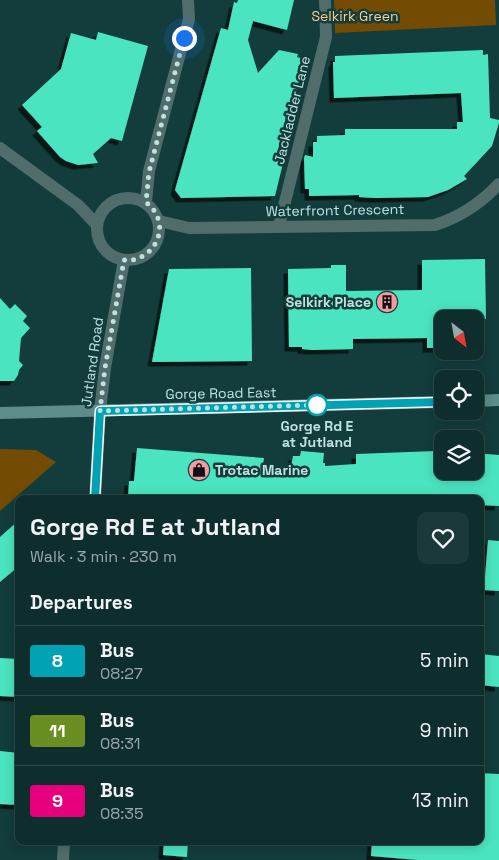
<!DOCTYPE html>
<html lang="en">
<head>
<meta charset="utf-8">
<style>
  body { margin:0; font-family:"Space Grotesk",sans-serif; background:#1c3939; color:#f1f3f6; height:100vh; display:flex; flex-direction:column; font-size:19px; white-space:nowrap }
  * { box-sizing:border-box; margin:0 }
  p { font-size:16px; color:#9ba8aa }
  .icon { flex:none; width:28px; height:28px; fill:none; stroke:currentColor; stroke-width:2; stroke-linecap:round; stroke-linejoin:round }
  .map { position:relative; flex:1; overflow:hidden }
  .side { position:absolute; left:15px; top:495px; width:469px; height:350px; display:flex; flex-direction:column; background:#0e2d2d; border-radius:10px; box-shadow:0 2px 12px #0003,0 0 0 1px #2e4949 }
  .side>* { flex:none }
  .badge { padding:0 10px; border-radius:4px; font-size:18px; line-height:32px }
  .needle { width:32px; rotate:149deg }
  .fabs { position:absolute; left:434px; top:310px; display:grid; gap:10px }
  .fabs a { display:grid; place-items:center; width:50px; height:50px; border-radius:10px; background:#0e2d2d; box-shadow:0 2px 12px #0003,0 0 0 1px #2e4949; font-size:25px }
  .you { position:absolute; width:25px; height:25px; margin:-12px; border:4px solid #fff; border-radius:50%; background:#1a73e8; box-shadow:0 0 0 8px #1a73e833 }
  .map>.badge { position:absolute; translate:-50% -50%; box-shadow:0 0 0 2px #fff }
  h2 { padding:0 15px; font-size:19px; line-height:45px }
  .round { display:grid; place-items:center; flex:none; width:52px; height:52px; border-radius:10px; background:#1c3939 }
  .summary { display:flex; align-items:center; justify-content:space-between; height:85px; padding:0 15px }
  h1 { font-size:24px; font-weight:700; line-height:38px }
  ul { padding:0; list-style:none }
  li { display:flex; align-items:center; gap:15px; height:70px; padding:0 15px; border-top:1px solid #2e4949 }
  li div { flex:1 }
  li b { display:block; font-size:19px }
  li em { font-style:normal }
  li .badge { min-width:55px; font-weight:700; text-align:center }
  .map>svg:first-child { display:block }
  .green { fill:#734b02 }
  .building { fill:#4ce4c0; filter:url(#shadow) }
  .lines { fill:none; stroke-linecap:round; stroke-linejoin:round }
  .minor { stroke:#506d6c; stroke-width:12 }
  .tertiary { stroke:#506d6c; stroke-width:12 }
  .secondary { stroke:#5d8c8b; stroke-width:12 }
  .line-casing { stroke:#fff; stroke-width:11 }
  .line { stroke:#00a3b4; stroke-width:8 }
  .walk { stroke:#bee2e0; stroke-width:5; stroke-dasharray:0 9 }
  .stop-dot { fill:#fff; stroke:#00a3b4; stroke-width:2.5 }
  .labels { text-anchor:middle; dominant-baseline:central; stroke-width:5; stroke-linejoin:round; paint-order:stroke }
  .park-label { font-size:14px; fill:#fecd8b; stroke:#133c3c }
  .street-label { font-size:14px; fill:#bee2e0; stroke:#133c3c }
  .poi-label { font-size:14px; font-weight:bold; fill:#bee2e0; stroke:#133c3c; text-anchor:end }
  .stop-label { font-size:14px; font-weight:bold; fill:#bee2e0; stroke:#133c3c }
</style>
</head>
<body>
<div class="map">
<svg width="499" height="860" viewBox="0 0 499 860">
  <defs>
    <filter id="shadow"><feDropShadow dx="-4.5" dy="4.5" stdDeviation="0" flood-color="#0009"/></filter>
  </defs>
  <rect width="100%" height="100%" fill="#133c3c"/>
  <g class="green">
    <path d="M 334,0 L 495,0 L 496,25 L 335,33 Z"/>
    <path d="M 0,449 L 36,450 L 56,462 L 0,511 Z"/>
  </g>
  <g class="building">
    <path d="M 238,0 L 294,0 L 287,30 L 253,21 L 248,40 L 258,73 L 279,50 L 298,54 L 297,57 L 304,59 L 290,118 L 286,117 L 278,150 L 286,151 L 275,196 L 181,198 L 175,190 L 221,28 L 228,30 L 234,2 L 237,3 Z"/>
    <path d="M 98,32 L 148,46 L 122,141 L 111,138 L 93,154 L 98,163 L 78,165 L 66,161 L 60,157 L 37,131 L 42,127 L 22,105 L 61,69 L 71,33 L 96,40 Z"/>
    <path d="M 483,50 L 483,55 L 488,54 L 490,118 L 499,120 L 499,123 L 492,146 L 464,176 L 467,179 L 448,190 L 428,197 L 375,198 L 359,197 L 359,195 L 309,196 L 309,189 L 305,189 L 304,158 L 305,155 L 313,157 L 313,142 L 317,142 L 317,136 L 345,135 L 345,129 L 457,129 L 457,122 L 463,122 L 461,93 L 334,98 L 333,62 L 335,62 L 335,56 Z"/>
    <path d="M 485,259 L 486,319 L 442,319 L 442,348 L 427,348 L 427,338 L 353,339 L 353,349 L 312,350 L 302,349 L 302,347 L 289,347 L 288,269 L 331,268 L 331,265 L 346,265 L 346,291 L 422,290 L 422,260 Z"/>
    <path d="M 251,268 L 252,361 L 152,362 L 169,269 Z"/>
    <path d="M 0,298 L 10,309 L 15,304 L 27,316 L 23,321 L 30,328 L 21,338 L 19,361 L 23,365 L 19,370 L 18,375 L 14,381 L 0,381 Z"/>
    <path d="M 137,448 L 264,458 L 263,465 L 291,467 L 293,456 L 300,456 L 301,451 L 324,453 L 323,463 L 325,463 L 325,466 L 356,464 L 356,454 L 435,451 L 433,471 L 475,471 L 475,453 L 499,455 L 499,506 L 480,505 L 480,499 L 128,499 L 129,481 L 134,481 Z"/>
    <path d="M 19,520 L 19,566 L 0,582 L 0,537 Z"/>
    <path d="M 488,540 L 499,541 L 499,591 L 484,590 Z"/>
    <path d="M 480,654 L 499,656 L 499,687 L 480,685 Z"/>
    <path d="M 0,658 L 19,659 L 19,697 L 0,696 Z"/>
    <path d="M 0,751 L 19,753 L 19,805 L 0,804 Z"/>
    <path d="M 480,773 L 499,774 L 499,860 L 418,860 L 371,856 L 372,841 L 480,841 Z"/>
    <path d="M 164,841 L 188,841 L 187,857 L 163,855 Z"/>
  </g>
  <g class="lines">
    <g class="minor">
      <path d="M 0,148 L 78,205 L 97,225"/>
      <circle cx="128" cy="229" r="31"/>
      <path d="M 146,202 L 149,171 L 189,19 L 188,0"/>
      <path d="M 159,221 L 189,228 L 435,225 C 461,217 481,203 499,184"/>
      <path d="M 279,226 L 326,37 L 325,0"/>
      <path d="M 100,411 L 105,368 L 124,260"/>
    </g>
    <g class="tertiary">
      <path d="M 95,499 L 100,411"/>
      <path d="M 63,860 L 64,841"/>
    </g>
    <g class="secondary">
      <path d="M 475,401 L 499,400"/>
      <path d="M 0,413 L 442,402"/>
    </g>
  </g>
  <g class="lines">
    <g class="line-casing">
      <path id="line" d="M 95,499 L 100,411 L 442,402"/>
    </g>
    <use href="#line" class="line"/>
    <path class="walk" d="M 184,38 L 149,172 L 146,202 C 150,206 154,209 156,214 C 168,236 148,263 124,260 L 105,368 L 100,411 L 317,405"/>
  </g>
  <defs>
    <g id="building-disc" transform="scale(1.125)"><circle r="9.5" fill="#f49aa2" stroke="#133c3c"/><path d="M-4-6H4V6H1V3H-1V6H-4ZM-2.5-4.3h1.7v1.8h-1.7ZM.8-4.3h1.7v1.8H.8ZM-2.5-1h1.7V.8h-1.7ZM.8-1h1.7V.8H.8Z" fill="#111"/></g>
    <g id="shop-disc" transform="scale(1.125)"><circle r="9.5" fill="#f49aa2" stroke="#133c3c"/><path d="M-5-2.5h2.3a2.7 3.5 0 0 1 5.4 0H5L5.5 6h-11ZM-1.5-2.5h3a1.5 2.3 0 0 0-3 0Z" fill="#111"/></g>
  </defs>
  <g fill-rule="evenodd">
    <use href="#building-disc" x="387" y="302"/>
    <use href="#shop-disc" x="199" y="470"/>
  </g>
  <circle class="stop-dot" cx="317" cy="405" r="10"/>
  <g class="labels">
    <g class="park-label">
      <text x="355" y="16">Selkirk Green</text>
    </g>
    <g class="street-label">
      <text transform="translate(292 110) rotate(-76)">Jackladder Lane</text>
      <text transform="translate(335 210) rotate(-1)">Waterfront Crescent</text>
      <text transform="translate(92 362) rotate(-82)">Jutland Road</text>
      <text transform="translate(221 393) rotate(-1)">Gorge Road East</text>
    </g>
    <g class="poi-label">
      <text x="371" y="302">Selkirk Place</text>
      <text x="215" y="470" text-anchor="start">Trotac Marine</text>
    </g>
    <g class="stop-label">
      <text x="317" y="426">Gorge Rd E<tspan x="317" dy="16">at Jutland</tspan></text>
    </g>
  </g>
</svg>
<div class="fabs">
<a><svg class="needle" viewBox="-14 -14 28 28"><path d="M0-13l5 13h-10z" fill="#e53935"/><path d="M0 13l5-13h-10z" fill="#9ba8aa"/></svg></a>
<a><svg class="icon" aria-label="locate" viewBox="0 0 24 24"><circle cx="12" cy="12" r="6"/><path d="M12 2v4M12 18v4M2 12h4M18 12h4"/></svg></a>
<a><svg class="icon" aria-label="layers" viewBox="0 0 24 24"><path d="M12 4l9 5-9 5-9-5zM3 14l9 5 9-5"/></svg></a>
</div>
<div class="you" style="left:184px;top:38px"></div>
<section class="side">
<div class="summary"><div><h1>Gorge Rd E at Jutland</h1><p>Walk · 3 min · 230 m</p></div><a class="round"><svg class="icon" aria-label="heart" viewBox="0 0 24 24"><path d="M12 20l-8-8c-3-5 5-10 8-4 3-6 11-1 8 4z"/></svg></a></div>
<h2>Departures</h2>
<ul>
<li><span class="badge" style="background:#00a3b4;color:#fff">8</span><div><b>Bus</b><p>08:27</p></div><em>5 min</em></li>
<li><span class="badge" style="background:#6b8e23;color:#fff">11</span><div><b>Bus</b><p>08:31</p></div><em>9 min</em></li>
<li><span class="badge" style="background:#e6007e;color:#fff">9</span><div><b>Bus</b><p>08:35</p></div><em>13 min</em></li>
</ul>
</section>
</div>
</body>
</html>
